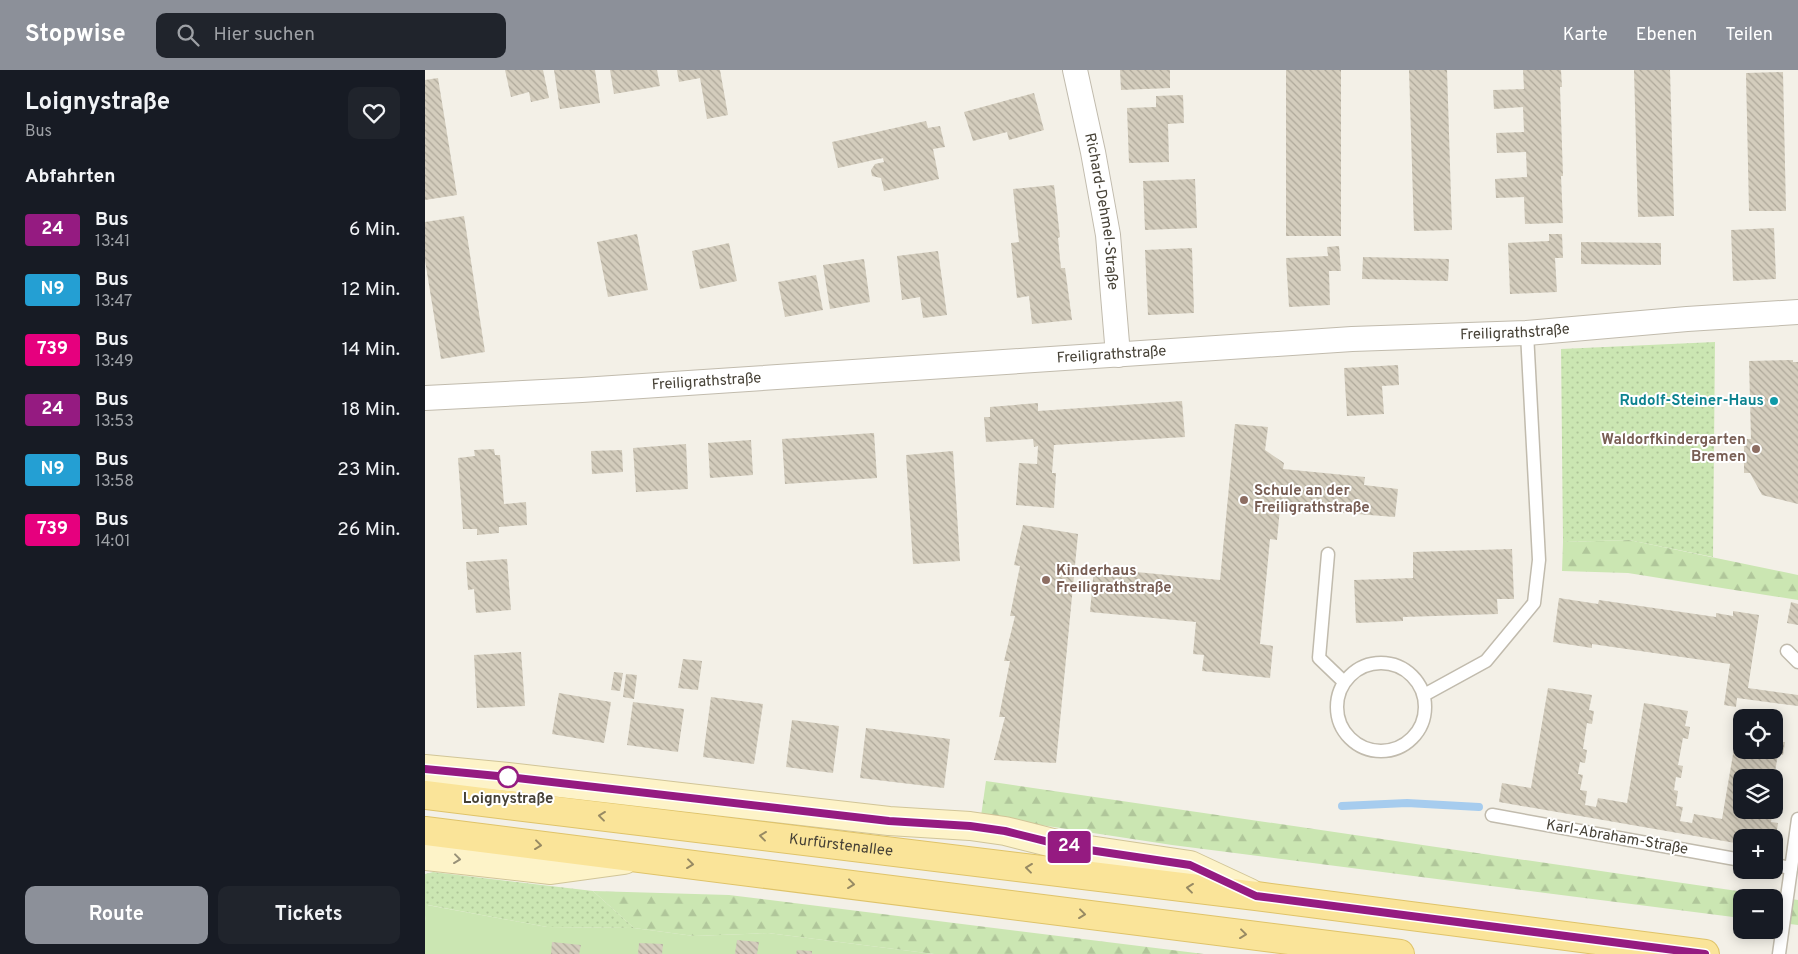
<!DOCTYPE html>
<html lang="de">
<head>
<meta charset="utf-8">
<style>
  body { margin:0; font-family:Overpass,sans-serif; background:#20242c; color:#f1f3f6; height:100vh; display:flex; flex-direction:column; font-size:19px; white-space:nowrap }
  * { box-sizing:border-box; margin:0 }
  p { font-size:16px; color:#9ea1a6 }
  .icon { flex:none; width:28px; height:28px; fill:none; stroke:currentColor; stroke-width:2; stroke-linecap:round; stroke-linejoin:round }
  .map { position:relative; flex:1; overflow:hidden }
  .drawer { display:flex; flex-direction:column; background:#171b24; width:425px }
  .drawer>* { flex:none }
  .badge { padding:0 10px; border-radius:4px; font-size:18px; line-height:32px }
  .buttons { position:absolute; left:1308px; top:639px; display:grid; gap:10px }
  .buttons a { display:grid; place-items:center; width:50px; height:50px; border-radius:10px; background:#171b24; box-shadow:0 2px 12px #0003; font-size:25px }
  .map>.badge { position:absolute; translate:-50% -50%; box-shadow:0 0 0 2px #fff }
  h2 { padding:0 25px; font-size:19px; line-height:45px }
  .round { display:grid; place-items:center; flex:none; width:52px; height:52px; border-radius:10px; background:#20242c }
  .head { display:flex; align-items:center; justify-content:space-between; height:85px; padding:0 25px }
  h1 { font-size:24px; font-weight:700; line-height:38px }
  .cta { display:flex; gap:10px; margin-top:auto; padding:10px 25px }
  .cta a { flex:1; height:58px; border-radius:10px; background:#8c9099; color:#fff; font-size:20px; font-weight:700; line-height:58px; text-align:center }
  .cta a+a { background:#20242c; color:#f1f3f6 }
  ul { padding:0; list-style:none }
  li { display:flex; align-items:center; gap:15px; height:60px; padding:0 25px }
  li div { flex:1 }
  li b { display:block; font-size:19px }
  li em { font-style:normal }
  li .badge { min-width:55px; font-weight:700; text-align:center }
  header { display:flex; align-items:center; gap:30px; box-sizing:border-box; height:70px; padding:0 25px; background:#8c9099; color:#fff }
  header strong { font-size:24px }
  nav { display:flex; gap:28px; margin-inline-start:auto; font-size:18px }
  .search { width:350px; height:45px; background:#20242c; display:flex; align-items:center; gap:12px; box-sizing:border-box; padding:0 18px; border-radius:10px; color:#9ea1a6; font-size:19px }
  main { display:flex; flex:1; min-height:0 }
  .map>svg:first-child { display:block }
  .forest { fill:url(#forest-firs) }
  .park { fill:url(#park-dots) }
  .garden { fill:#cbe6b2 }
  .lines { fill:none; stroke-linecap:round; stroke-linejoin:round }
  .stream { stroke:#a6ccee; stroke-width:8 }
  .building { fill:url(#building-back-hatch) }
  .service-casing { stroke:#c1bbad; stroke-width:15 }
  .minor-casing { stroke:#c1bbad; stroke-width:26 }
  .secondary-casing { stroke:#d1c598; stroke-width:30 }
  .primary-casing { stroke:#dfc369; stroke-width:30 }
  .service { stroke:#fff; stroke-width:12 }
  .minor { stroke:#fff; stroke-width:24 }
  .secondary { stroke:#fdf3c8; stroke-width:28 }
  .primary { stroke:#fae499; stroke-width:28 }
  .oneway { stroke:#978a63 }
  .oneway2 { stroke:#989178 }
  .line-casing { stroke:#fff; stroke-width:11 }
  .line { stroke:#951b81; stroke-width:8 }
  .culture-dot { fill:#0f9aa8; stroke:#fff; stroke-width:2 }
  .education-dot { fill:#8d6e63; stroke:#fff; stroke-width:2 }
  .stop-dot { fill:#fff; stroke:#951b81; stroke-width:2.5 }
  .labels { text-anchor:middle; dominant-baseline:central; stroke-width:4; stroke-linejoin:round; paint-order:stroke }
  .street-label { font-size:15px; fill:#464136; stroke:#fff }
  .culture-label { font-size:15px; font-weight:bold; fill:#0d838f; stroke:#fff; text-anchor:end }
  .education-label { font-size:15px; font-weight:bold; fill:#785e54; stroke:#fff; text-anchor:start }
  .stop-label { font-size:15px; font-weight:bold; fill:#464136; stroke:#fff }
</style>
</head>
<body>
<header>
<strong>Stopwise</strong>
<div class="search"><svg class="icon" aria-label="search" viewBox="0 0 24 24"><circle cx="10" cy="10" r="6"/><path d="M15 15l6 6"/></svg>Hier suchen</div>
<nav><a>Karte</a><a>Ebenen</a><a>Teilen</a></nav>
</header>
<main>
<section class="drawer">
<div class="head"><div><h1>Loignystraße</h1><p>Bus</p></div><a class="round"><svg class="icon" aria-label="heart" viewBox="0 0 24 24"><path d="M12 20l-8-8c-3-5 5-10 8-4 3-6 11-1 8 4z"/></svg></a></div>
<h2>Abfahrten</h2>
<ul>
<li><span class="badge" style="background:#951b81;color:#fff">24</span><div><b>Bus</b><p>13:41</p></div><em>6 Min.</em></li>
<li><span class="badge" style="background:#249fd3;color:#fff">N9</span><div><b>Bus</b><p>13:47</p></div><em>12 Min.</em></li>
<li><span class="badge" style="background:#e6007e;color:#fff">739</span><div><b>Bus</b><p>13:49</p></div><em>14 Min.</em></li>
<li><span class="badge" style="background:#951b81;color:#fff">24</span><div><b>Bus</b><p>13:53</p></div><em>18 Min.</em></li>
<li><span class="badge" style="background:#249fd3;color:#fff">N9</span><div><b>Bus</b><p>13:58</p></div><em>23 Min.</em></li>
<li><span class="badge" style="background:#e6007e;color:#fff">739</span><div><b>Bus</b><p>14:01</p></div><em>26 Min.</em></li>
</ul>
<div class="cta"><a>Route</a><a>Tickets</a></div>
</section>
<div class="map">
<svg width="1373" height="884" viewBox="0 0 1373 884">
  <defs>
    <pattern id="forest-firs" width="22" height="20" patternUnits="userSpaceOnUse" patternTransform="scale(1.25)"><rect width="22" height="20" fill="#cbe6b2"/><path d="M5 1l3.5 6h-7zM16 11l3.5 6h-7z" fill="#b0c69a"/></pattern>
    <pattern id="park-dots" width="8" height="8" patternUnits="userSpaceOnUse" patternTransform="scale(1.25)"><rect width="8" height="8" fill="#cbe6b2"/><path d="M2 2h.1M6 6h.1" fill="none" stroke="#b0c69a" stroke-width="1.8" stroke-linecap="round"/></pattern>
    <pattern id="building-back-hatch" width="6" height="6" patternUnits="userSpaceOnUse" patternTransform="scale(1.25)"><rect width="6" height="6" fill="#d4cdbd"/><path d="M-1 5l2 2M0 0l6 6M5-1l2 2" fill="none" stroke="#aea89a"/></pattern>
  </defs>
  <rect width="100%" height="100%" fill="#f3f0e7"/>
  <g class="forest">
    <path d="M 1204,470 L 1373,505 L 1373,530 L 1203,503 L 1137,501 L 1138,472 Z"/>
    <path d="M 561,711 L 1373,830 L 1373,855 L 1349,852 L 1349,828 L 1316,828 L 1316,848 L 747,775 L 556,746 Z"/>
    <path d="M 168,821 L 304,825 L 779,884 L 509,884 L 343,863 L 269,866 L 209,858 Z"/>
  </g>
  <g class="park">
    <path d="M 1290,272 L 1288,487 L 1204,470 L 1138,472 L 1136,279 Z"/>
    <path d="M 8,802 L 168,821 L 209,858 L 122,857 L 3,835 L 0,851 L 0,804 Z"/>
  </g>
  <path class="garden" d="M 2,835 L 122,857 L 209,858 L 269,866 L 343,863 L 509,884 L 0,884 L 0,851 Z"/>
  <g class="lines">
    <path class="stream" d="M 917,736 L 982,733 L 1054,737"/>
  </g>
  <g class="building">
    <path d="M 80,0 L 118,0 L 124,28 L 106,32 L 104,22 L 86,27 Z"/>
    <path d="M 129,0 L 170,0 L 175,33 L 135,39 Z"/>
    <path d="M 185,0 L 232,0 L 235,16 L 189,24 Z"/>
    <path d="M 252,0 L 295,0 L 303,45 L 282,49 L 275,8 L 254,12 Z"/>
    <path d="M 695,0 L 745,0 L 745,18 L 696,20 Z"/>
    <rect x="861" y="0" width="55" height="166"/>
    <path d="M 984,0 L 1022,0 L 1027,160 L 989,161 Z"/>
    <path d="M 1098,0 L 1136,0 L 1137,17 L 1135,17 L 1138,106 L 1136,106 L 1138,153 L 1100,154 L 1099,127 L 1071,128 L 1070,109 L 1102,107 L 1101,82 L 1072,83 L 1071,63 L 1099,62 L 1098,37 L 1069,39 L 1068,20 L 1099,19 Z"/>
    <path d="M 1209,0 L 1245,0 L 1249,146 L 1213,147 Z"/>
    <path d="M 1358,2 L 1361,141 L 1324,141 L 1321,3 Z"/>
    <path d="M 13,8 L 32,125 L 0,130 L 0,10 Z"/>
    <path d="M 609,23 L 619,60 L 584,70 L 582,62 L 548,71 L 539,42 Z"/>
    <path d="M 758,25 L 759,53 L 743,54 L 744,92 L 704,93 L 702,38 L 731,37 L 731,26 Z"/>
    <path d="M 501,51 L 503,58 L 515,56 L 520,77 L 508,79 L 514,109 L 459,121 L 456,108 L 447,106 L 446,100 L 450,94 L 459,92 L 458,88 L 413,98 L 407,72 Z"/>
    <path d="M 770,109 L 772,158 L 720,160 L 718,111 Z"/>
    <path d="M 629,115 L 635,167 L 633,168 L 635,189 L 636,198 L 640,198 L 647,250 L 607,254 L 604,226 L 592,228 L 586,173 L 594,172 L 588,119 Z"/>
    <path d="M 39,146 L 60,282 L 16,289 L 0,190 L 0,152 Z"/>
    <path d="M 1349,158 L 1351,209 L 1308,211 L 1306,160 Z"/>
    <path d="M 212,164 L 223,220 L 183,227 L 172,172 Z"/>
    <path d="M 1124,164 L 1137,164 L 1138,188 L 1130,188 L 1132,222 L 1085,224 L 1083,173 L 1124,171 Z"/>
    <path d="M 1156,172 L 1236,173 L 1236,195 L 1156,194 Z"/>
    <path d="M 304,173 L 312,211 L 275,219 L 267,181 Z"/>
    <path d="M 914,176 L 916,201 L 904,201 L 905,235 L 864,237 L 861,188 L 903,186 L 902,177 Z"/>
    <path d="M 767,178 L 769,243 L 723,245 L 720,180 Z"/>
    <path d="M 513,181 L 522,245 L 498,248 L 495,227 L 477,230 L 472,186 Z"/>
    <path d="M 938,187 L 1024,189 L 1023,211 L 937,209 Z"/>
    <path d="M 439,189 L 445,232 L 405,239 L 398,195 Z"/>
    <path d="M 391,205 L 398,240 L 360,247 L 353,212 Z"/>
    <path d="M 1368,290 L 1368,292 L 1373,292 L 1373,434 L 1337,425 L 1325,403 L 1319,403 L 1319,369 L 1326,369 L 1324,291 Z"/>
    <path d="M 973,295 L 974,315 L 957,316 L 959,344 L 922,346 L 919,298 Z"/>
    <path d="M 757,331 L 760,367 L 629,375 L 627,403 L 631,403 L 629,438 L 591,435 L 594,393 L 612,394 L 613,376 L 609,377 L 608,369 L 561,372 L 559,347 L 565,347 L 565,337 L 613,333 L 613,341 Z"/>
    <path d="M 810,354 L 843,357 L 840,380 L 859,393 L 858,399 L 940,407 L 939,415 L 973,419 L 970,447 L 855,438 L 852,470 L 845,469 L 835,574 L 848,576 L 845,608 L 777,601 L 779,585 L 768,584 L 771,552 L 665,542 L 669,498 L 795,510 Z"/>
    <path d="M 449,363 L 452,408 L 360,414 L 357,369 Z"/>
    <path d="M 326,370 L 328,405 L 285,408 L 283,373 Z"/>
    <path d="M 261,374 L 263,419 L 211,422 L 208,378 Z"/>
    <path d="M 69,379 L 70,385 L 75,385 L 79,434 L 101,432 L 102,455 L 74,457 L 74,463 L 52,465 L 52,459 L 38,459 L 33,388 L 50,386 L 49,380 Z"/>
    <path d="M 197,380 L 198,402 L 167,404 L 166,381 Z"/>
    <path d="M 528,381 L 535,491 L 488,494 L 481,385 Z"/>
    <path d="M 598,455 L 653,464 L 631,693 L 569,690 L 580,647 L 574,647 L 585,591 L 579,591 L 590,546 L 585,546 L 595,496 L 589,495 Z"/>
    <path d="M 1087,479 L 1089,529 L 1072,529 L 1073,544 L 978,547 L 978,551 L 931,553 L 929,510 L 988,508 L 988,482 Z"/>
    <path d="M 82,489 L 86,540 L 51,543 L 49,519 L 43,520 L 41,492 Z"/>
    <path d="M 1134,528 L 1173,534 L 1174,530 L 1291,547 L 1291,543 L 1308,546 L 1308,541 L 1334,545 L 1323,618 L 1373,625 L 1373,636 L 1312,628 L 1311,637 L 1299,635 L 1305,594 L 1167,574 L 1167,578 L 1128,572 Z"/>
    <path d="M 1366,532 L 1373,534 L 1373,555 L 1362,553 Z"/>
    <path d="M 96,582 L 100,636 L 52,638 L 49,585 Z"/>
    <path d="M 258,589 L 277,591 L 273,620 L 253,618 Z"/>
    <path d="M 189,602 L 198,603 L 195,621 L 186,620 Z"/>
    <path d="M 201,604 L 212,605 L 209,629 L 198,627 Z"/>
    <path d="M 1123,618 L 1167,625 L 1164,640 L 1169,641 L 1168,647 L 1167,654 L 1162,653 L 1158,679 L 1162,680 L 1161,686 L 1160,693 L 1155,692 L 1153,704 L 1158,705 L 1155,720 L 1162,721 L 1160,735 L 1171,737 L 1173,728 L 1202,733 L 1219,633 L 1263,641 L 1260,656 L 1265,657 L 1263,669 L 1258,668 L 1253,695 L 1258,696 L 1256,708 L 1251,707 L 1249,720 L 1253,721 L 1251,736 L 1258,737 L 1255,751 L 1267,753 L 1269,744 L 1297,749 L 1314,649 L 1316,650 L 1316,680 L 1349,680 L 1349,655 L 1358,656 L 1355,672 L 1360,672 L 1358,685 L 1353,684 L 1349,708 L 1316,708 L 1316,740 L 1348,740 L 1346,752 L 1353,753 L 1350,774 L 1349,768 L 1316,768 L 1316,774 L 1074,732 L 1077,713 L 1106,718 Z"/>
    <path d="M 134,623 L 186,632 L 179,673 L 127,664 Z"/>
    <path d="M 286,627 L 338,634 L 329,694 L 278,687 Z"/>
    <path d="M 208,632 L 259,639 L 253,682 L 202,675 Z"/>
    <path d="M 367,650 L 414,656 L 408,703 L 361,697 Z"/>
    <path d="M 441,658 L 525,669 L 519,718 L 435,708 Z"/>
    <path d="M 1349,711 L 1353,712 L 1351,724 L 1349,724 Z"/>
    <path d="M 312,870 L 334,872 L 332,884 L 310,884 Z"/>
    <path d="M 127,872 L 156,875 L 154,884 L 126,884 Z"/>
    <path d="M 214,873 L 238,874 L 237,884 L 213,884 Z"/>
    <path d="M 372,880 L 387,881 L 387,884 L 371,884 Z"/>
  </g>
  <g class="lines">
    <g class="service-casing">
      <g id="service">
        <path d="M 903,484 L 894,588 L 919,612"/>
        <path d="M 1362,581 L 1373,592"/>
        <circle cx="956" cy="637" r="44"/>
        <path d="M 999,625 L 1061,591 L 1109,533 L 1114,490 L 1102,263"/>
        <path d="M 1067,745 L 1316,790"/>
        <path d="M 1349,795 L 1366,798"/>
        <path d="M 1354,884 L 1373,749"/>
      </g>
    </g>
    <g class="minor-casing">
      <g id="minor">
        <path id="s1" d="M 650,0 L 668,82 L 683,165 L 693,285"/>
        <path id="s2" d="M 0,328 L 157,320 L 927,269 L 1102,263 L 1262,249 L 1373,242"/>
      </g>
    </g>
    <g class="secondary-casing">
      <g id="secondary">
        <path d="M 0,699 L 83,707 L 464,751 L 545,756 L 580,761 L 644,777 L 765,795 L 825,823"/>
        <path d="M 0,786 L 126,800 L 199,790"/>
      </g>
    </g>
    <g class="primary-casing">
      <g id="primary">
        <path id="s3" d="M 0,725 L 831,826 L 1280,884"/>
        <path d="M 0,761 L 975,884"/>
      </g>
    </g>
    <use href="#service" class="service"/>
    <use href="#minor" class="minor"/>
    <use href="#secondary" class="secondary"/>
    <use href="#primary" class="primary"/>
  </g>
  <defs><path id="oneway-chevron" d="M-2-3.5L2.5 0L-2 3.5" fill="none" stroke-width="1.6" stroke-linecap="round" stroke-linejoin="round" transform="scale(1.25)"/></defs>
  <g class="oneway">
    <use href="#oneway-chevron" transform="translate(177 746) rotate(-173)"/>
    <use href="#oneway-chevron" transform="translate(338 766) rotate(-173)"/>
    <use href="#oneway-chevron" transform="translate(113 775) rotate(7)"/>
    <use href="#oneway-chevron" transform="translate(265 794) rotate(7)"/>
    <use href="#oneway-chevron" transform="translate(604 798) rotate(-173)"/>
    <use href="#oneway-chevron" transform="translate(426 814) rotate(7)"/>
    <use href="#oneway-chevron" transform="translate(765 818) rotate(-173)"/>
    <use href="#oneway-chevron" transform="translate(657 844) rotate(7)"/>
    <use href="#oneway-chevron" transform="translate(818 864) rotate(7)"/>
  </g>
  <use class="oneway2" href="#oneway-chevron" transform="translate(32 789) rotate(7)"/>
  <g class="lines">
    <g class="line-casing">
      <path id="line" d="M 0,699 L 83,707 L 464,751 L 545,756 L 580,761 L 644,777 L 765,795 L 831,826 L 1280,884"/>
    </g>
    <use href="#line" class="line"/>
  </g>
  <circle class="culture-dot" cx="1349" cy="331" r="5"/>
  <g class="education-dot">
    <circle cx="1331" cy="379" r="5"/>
    <circle cx="819" cy="430" r="5"/>
    <circle cx="621" cy="510" r="5"/>
  </g>
  <circle class="stop-dot" cx="83" cy="707" r="10"/>
  <g class="labels">
    <g class="street-label">
      <text stroke="none"><textPath href="#s1" startOffset="144">Richard-Dehmel-Straße</textPath></text>
      <text stroke="none"><textPath href="#s2" startOffset="1092">Freiligrathstraße</textPath></text>
      <text stroke="none"><textPath href="#s2" startOffset="688">Freiligrathstraße</textPath></text>
      <text stroke="none"><textPath href="#s2" startOffset="282">Freiligrathstraße</textPath></text>
      <text transform="translate(1192 768) rotate(10)">Karl-Abraham-Straße</text>
      <text stroke="none"><textPath href="#s3" startOffset="419">Kurfürstenallee</textPath></text>
    </g>
    <g class="culture-label">
      <text x="1339" y="331">Rudolf-Steiner-Haus</text>
    </g>
    <g class="education-label">
      <text x="1321" y="370" text-anchor="end">Waldorfkindergarten<tspan x="1321" dy="17">Bremen</tspan></text>
      <text x="829" y="421">Schule an der<tspan x="829" dy="17">Freiligrathstraße</tspan></text>
      <text x="631" y="501">Kinderhaus<tspan x="631" dy="17">Freiligrathstraße</tspan></text>
    </g>
    <g class="stop-label">
      <text x="83" y="729">Loignystraße</text>
    </g>
  </g>
</svg>
<div class="buttons">
<a><svg class="icon" aria-label="locate" viewBox="0 0 24 24"><circle cx="12" cy="12" r="6"/><path d="M12 2v4M12 18v4M2 12h4M18 12h4"/></svg></a>
<a><svg class="icon" aria-label="layers" viewBox="0 0 24 24"><path d="M12 4l9 5-9 5-9-5zM3 14l9 5 9-5"/></svg></a>
<a>+</a>
<a>−</a>
</div>
<b class="badge" style="left:644px;top:777px;background:#951b81;color:#fff">24</b>
</div>
</main>
</body>
</html>
